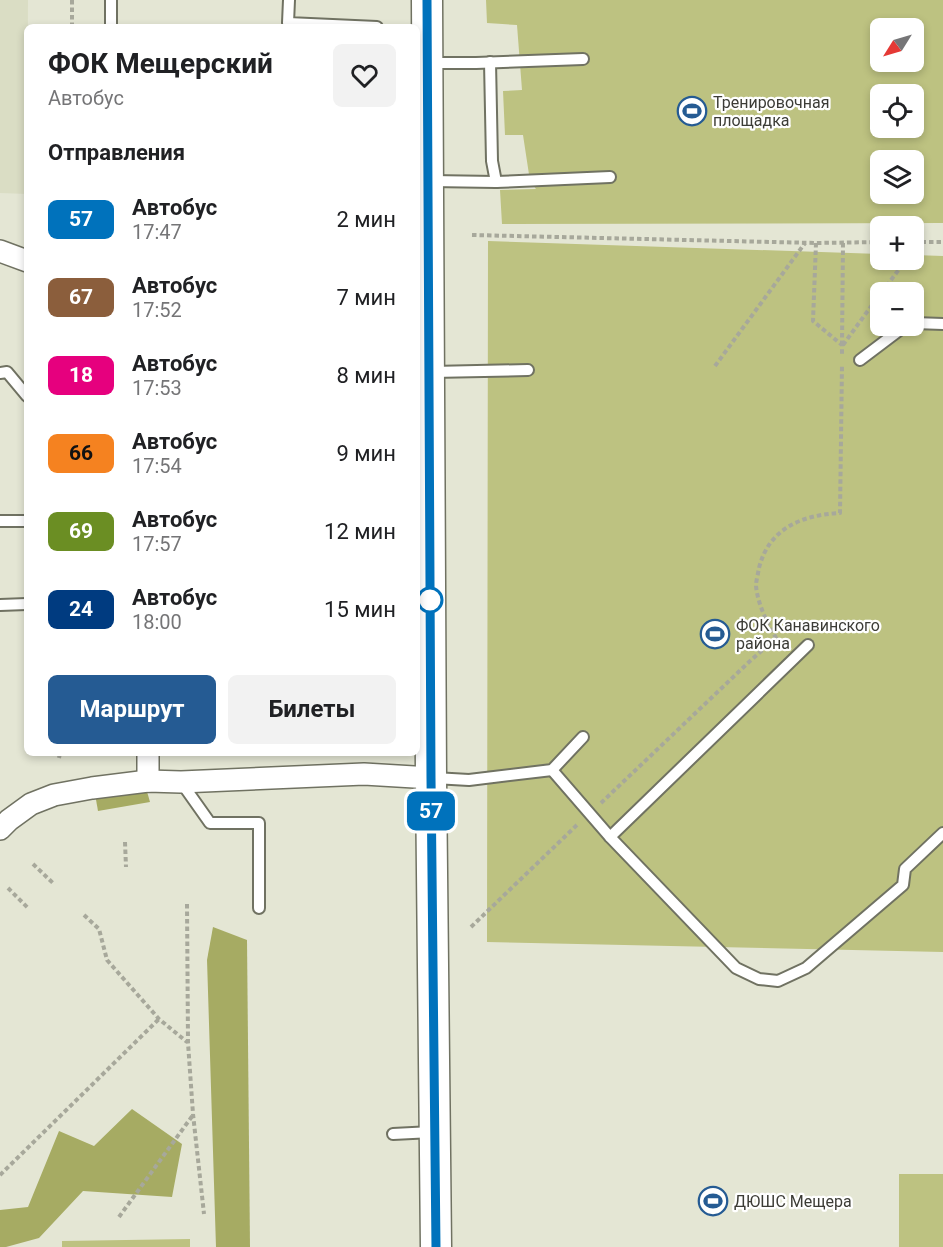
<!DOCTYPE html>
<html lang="ru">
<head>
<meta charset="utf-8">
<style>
  body { margin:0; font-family:Roboto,sans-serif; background:#f2f2f2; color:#202124; height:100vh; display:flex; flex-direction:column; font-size:22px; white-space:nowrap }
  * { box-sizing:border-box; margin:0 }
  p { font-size:20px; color:#757577 }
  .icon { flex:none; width:33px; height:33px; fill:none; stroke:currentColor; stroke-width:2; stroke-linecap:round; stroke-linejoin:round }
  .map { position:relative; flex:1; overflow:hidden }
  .details { position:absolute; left:24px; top:24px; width:396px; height:732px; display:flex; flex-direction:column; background:#fff; border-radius:9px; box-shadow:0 3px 9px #0003 }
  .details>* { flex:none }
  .badge { padding:0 12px; border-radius:9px; font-size:21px; line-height:39px }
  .needle { width:39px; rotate:233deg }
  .tools { position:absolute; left:870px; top:18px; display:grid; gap:12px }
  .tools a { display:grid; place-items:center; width:54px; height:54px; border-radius:9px; background:#fff; box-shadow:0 3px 9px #0003; font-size:30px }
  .map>.badge { position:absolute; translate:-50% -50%; box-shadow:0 0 0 3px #fff }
  h2 { padding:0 24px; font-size:22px; line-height:54px }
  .round { display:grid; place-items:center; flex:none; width:63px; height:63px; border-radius:9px; background:#f2f2f2 }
  .headline { display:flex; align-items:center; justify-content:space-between; height:102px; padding:0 24px }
  h1 { font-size:28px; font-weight:700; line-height:45px }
  .primary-button { display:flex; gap:12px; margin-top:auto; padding:12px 24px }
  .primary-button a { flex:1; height:69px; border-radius:9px; background:#255b93; color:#fff; font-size:24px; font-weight:700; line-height:69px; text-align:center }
  .primary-button a+a { background:#f2f2f2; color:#202124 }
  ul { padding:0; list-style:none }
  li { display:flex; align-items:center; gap:18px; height:78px; padding:0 24px }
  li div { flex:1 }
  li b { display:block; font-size:22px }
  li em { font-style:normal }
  li .badge { min-width:66px; font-weight:700; text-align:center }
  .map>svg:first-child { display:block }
  .built { fill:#daddc4 }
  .green { fill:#bdc281; fill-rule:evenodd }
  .forest { fill:#a6ab63 }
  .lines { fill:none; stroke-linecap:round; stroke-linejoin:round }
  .lane-casing { stroke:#707262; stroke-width:14 }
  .street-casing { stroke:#707262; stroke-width:24 }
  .secondary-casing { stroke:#707262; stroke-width:33 }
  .path { stroke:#a7a89b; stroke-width:4; stroke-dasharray:4.5 3; stroke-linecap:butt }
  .lane { stroke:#fff; stroke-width:10 }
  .street { stroke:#fff; stroke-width:21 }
  .secondary { stroke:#fff; stroke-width:30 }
  .line-casing { stroke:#fff; stroke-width:14 }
  .line { stroke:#0072bc; stroke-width:9 }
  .stop-dot { fill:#fff; stroke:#0072bc; stroke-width:3 }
  .labels { text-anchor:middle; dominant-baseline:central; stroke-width:4.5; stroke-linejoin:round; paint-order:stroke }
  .poi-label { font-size:16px; fill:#3c3c36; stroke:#fff; text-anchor:start }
</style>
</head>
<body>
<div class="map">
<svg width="943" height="1247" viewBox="0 0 943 1247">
  <rect width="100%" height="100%" fill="#e4e6d4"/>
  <path class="built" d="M 0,0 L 28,0 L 27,194 L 0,193 Z"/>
  <g class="green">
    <path d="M 486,0 L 943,0 L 943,223 L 502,224 L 500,190 L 536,189 L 530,181 L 523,135 L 505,135 L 503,91 L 522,90 L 517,25 L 487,23 ZM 880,28 L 914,28 L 914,62 L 880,62 ZM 880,94 L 914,94 L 914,128 L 880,128 ZM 880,160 L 914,160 L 914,194 L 880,194 Z"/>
    <path d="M 488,241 L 880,254 L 880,260 L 914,260 L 914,255 L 943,256 L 943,952 L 487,942 ZM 880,292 L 914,292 L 914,326 L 880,326 Z"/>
    <rect x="899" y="1174" width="44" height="73"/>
    <path d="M 190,1239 L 190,1247 L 62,1247 L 62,1241 Z"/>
  </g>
  <g class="forest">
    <path d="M 146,788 L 150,802 L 98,811 L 95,794 Z"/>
    <path d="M 213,927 L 247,940 L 250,1247 L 216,1247 L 207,960 Z"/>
    <path d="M 132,1109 L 182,1144 L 172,1197 L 83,1191 L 39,1238 L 6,1247 L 0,1247 L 0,1210 L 28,1207 L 59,1131 L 94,1146 Z"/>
  </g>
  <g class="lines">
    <g class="lane-casing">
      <g id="lane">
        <path d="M 111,0 L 111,27"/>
        <path d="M 289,0 L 288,23 L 377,27"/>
        <path d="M 490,62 L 492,161 L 496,182"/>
        <path d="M 431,63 L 476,63 L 583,59"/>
        <path d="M 431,181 L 496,182 L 610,177"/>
        <path d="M 914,323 L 943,324"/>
        <path d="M 860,360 L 901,329 L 908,326"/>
        <path d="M 432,372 L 528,370"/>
        <path d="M 0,373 L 7,372 L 27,396"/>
        <path d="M 0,521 L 27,521"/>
        <path d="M 0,605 L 27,604"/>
        <path d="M 552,770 L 610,837 L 736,968 L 759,979 L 778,981 L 806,968 L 903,885 L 905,869 L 943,833"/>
        <path d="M 434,778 L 469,780 L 552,770 L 583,737"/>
        <path d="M 181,782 L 210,823 L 259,823 L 259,908"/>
        <path d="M 610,837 L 808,645"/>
        <path d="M 393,1134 L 432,1132"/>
      </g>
    </g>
    <g class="street-casing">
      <g id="street">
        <path d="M 0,251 L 27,261"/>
        <path d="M 148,753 L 148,781"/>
        <path d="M 0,829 L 9,820 L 31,804 L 54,795 L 92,788 L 148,781 L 181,782 L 364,774 L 431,778"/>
      </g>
    </g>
    <g class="secondary-casing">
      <path id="secondary" d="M 427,0 L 431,778 L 436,1247"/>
    </g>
    <g class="path">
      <path d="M 72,0 L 72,27"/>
      <path d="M 472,235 L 816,243 L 880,242"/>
      <path d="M 914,242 L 943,242"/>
      <path d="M 816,243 L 813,321 L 842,345 L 842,354"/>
      <path d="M 914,249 L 919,242"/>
      <path d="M 882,292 L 906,260"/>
      <path d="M 842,345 L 843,243"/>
      <path d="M 843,345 L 880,294"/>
      <path d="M 715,366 L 805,243"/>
      <path d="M 59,758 L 60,753"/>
      <path d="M 601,803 L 749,662 L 776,638 C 767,622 758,605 756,586 C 756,581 758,574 759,568 C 769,528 802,515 840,513 L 842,365"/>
      <path d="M 125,842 L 126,867"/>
      <path d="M 33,864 L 54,884"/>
      <path d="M 8,888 L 28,908"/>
      <path d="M 187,904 L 188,1043 L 193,1114 L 204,1214"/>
      <path d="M 84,915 L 99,929 L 107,960 L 159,1019 L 187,1042"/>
      <path d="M 471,927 L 578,824"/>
      <path d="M 0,1175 L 159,1019"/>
      <path d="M 119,1217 L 193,1115"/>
    </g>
    <use href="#lane" class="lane"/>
    <use href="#street" class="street"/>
    <use href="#secondary" class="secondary"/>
  </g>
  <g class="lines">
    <g class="line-casing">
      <path id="line" d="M 427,0 L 431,778 L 436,1247"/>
    </g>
    <use href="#line" class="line"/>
  </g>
  <defs>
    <g id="stadium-ring" transform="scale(1.5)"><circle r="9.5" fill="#fff" stroke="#255b93" stroke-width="1.5"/><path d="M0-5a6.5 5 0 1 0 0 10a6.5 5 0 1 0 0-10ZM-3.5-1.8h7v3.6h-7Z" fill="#255b93"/></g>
  </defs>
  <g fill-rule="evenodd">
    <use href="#stadium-ring" x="692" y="111"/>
    <use href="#stadium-ring" x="715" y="634"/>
    <use href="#stadium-ring" x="713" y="1201"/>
  </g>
  <circle class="stop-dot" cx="430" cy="600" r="12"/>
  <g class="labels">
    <g class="poi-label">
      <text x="713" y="102">Тренировочная<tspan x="713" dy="18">площадка</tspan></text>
      <text x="736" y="625">ФОК Канавинского<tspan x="736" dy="18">района</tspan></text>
      <text x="734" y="1201">ДЮШС Мещера</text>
    </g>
  </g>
</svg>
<div class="tools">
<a><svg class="needle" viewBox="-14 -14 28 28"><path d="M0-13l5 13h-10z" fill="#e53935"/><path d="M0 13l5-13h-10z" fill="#757577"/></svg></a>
<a><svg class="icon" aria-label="locate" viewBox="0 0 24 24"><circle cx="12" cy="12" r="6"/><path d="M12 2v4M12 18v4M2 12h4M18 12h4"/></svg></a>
<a><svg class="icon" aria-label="layers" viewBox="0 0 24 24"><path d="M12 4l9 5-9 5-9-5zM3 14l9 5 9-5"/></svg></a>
<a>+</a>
<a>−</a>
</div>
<b class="badge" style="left:431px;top:811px;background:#0072bc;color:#fff">57</b>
<section class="details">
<div class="headline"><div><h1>ФОК Мещерский</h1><p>Автобус</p></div><a class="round"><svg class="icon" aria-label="heart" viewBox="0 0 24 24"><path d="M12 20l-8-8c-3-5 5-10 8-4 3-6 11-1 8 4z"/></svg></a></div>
<h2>Отправления</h2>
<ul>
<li><span class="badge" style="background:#0072bc;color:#fff">57</span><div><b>Автобус</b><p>17:47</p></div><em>2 мин</em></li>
<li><span class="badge" style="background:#8b5e3c;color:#fff">67</span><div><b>Автобус</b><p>17:52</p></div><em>7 мин</em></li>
<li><span class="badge" style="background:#e6007e;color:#fff">18</span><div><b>Автобус</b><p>17:53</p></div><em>8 мин</em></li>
<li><span class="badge" style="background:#f58220;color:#111">66</span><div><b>Автобус</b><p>17:54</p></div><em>9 мин</em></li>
<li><span class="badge" style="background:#6b8e23;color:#fff">69</span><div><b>Автобус</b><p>17:57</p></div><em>12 мин</em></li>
<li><span class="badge" style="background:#003b80;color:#fff">24</span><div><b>Автобус</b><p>18:00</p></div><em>15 мин</em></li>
</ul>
<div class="primary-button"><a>Маршрут</a><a>Билеты</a></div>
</section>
</div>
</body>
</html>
